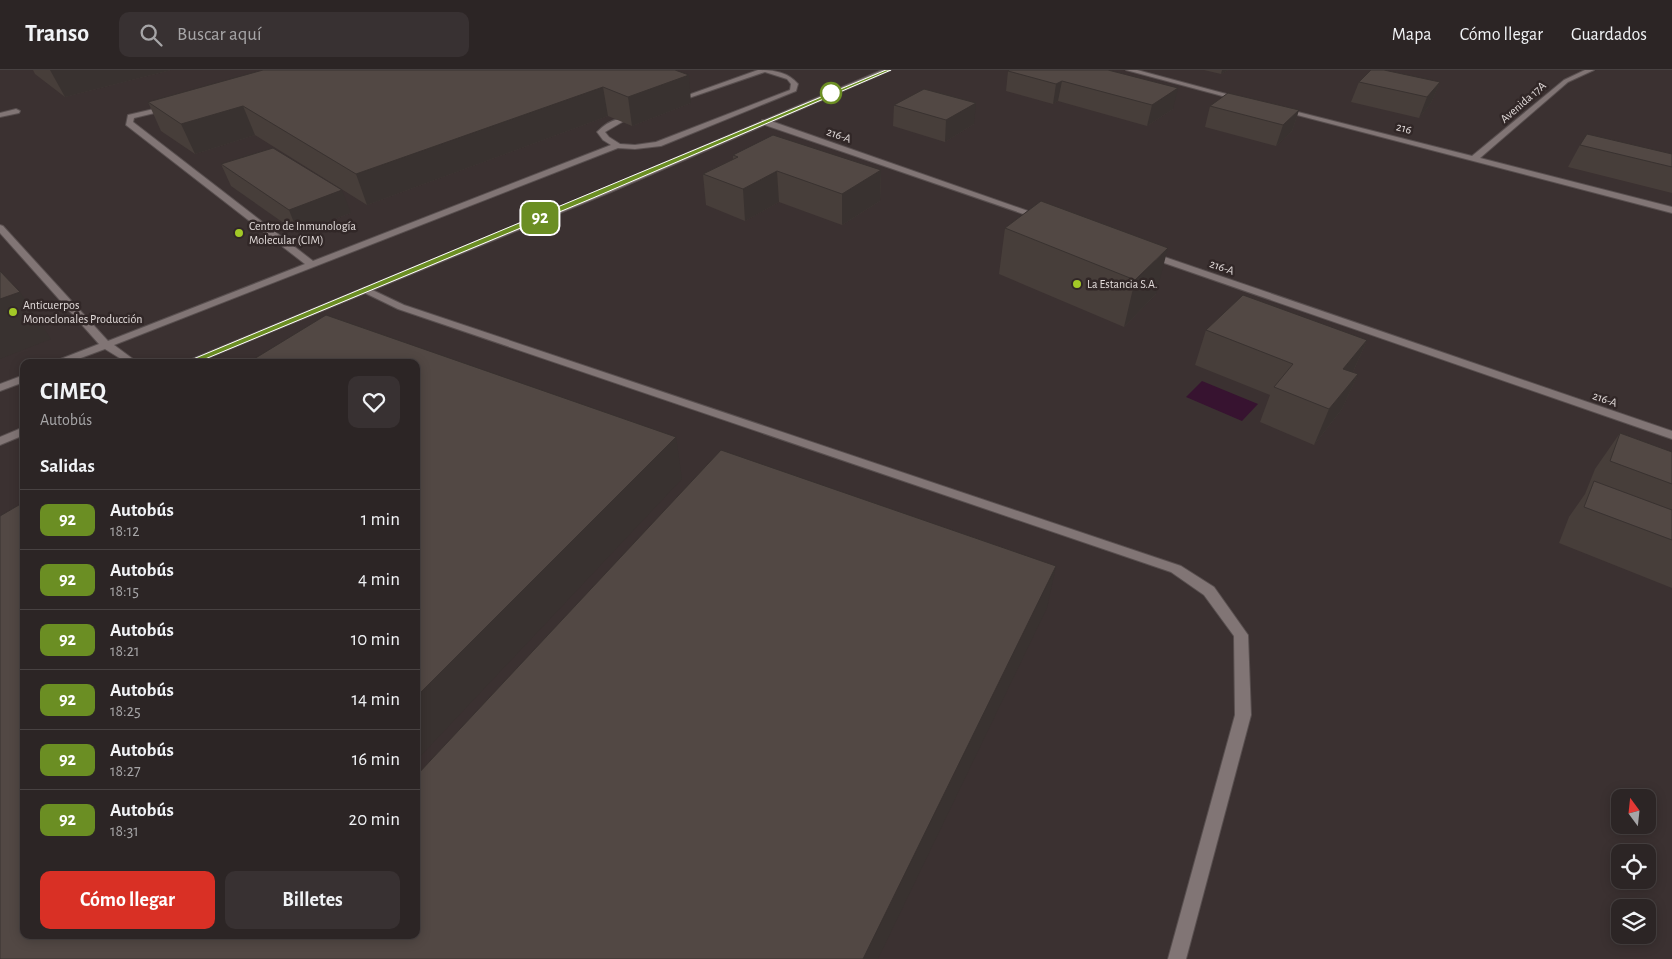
<!DOCTYPE html>
<html lang="es">
<head>
<meta charset="utf-8">
<style>
  body { margin:0; font-family:"Alegreya Sans",sans-serif; background:#383132; color:#f1f3f6; height:100vh; display:flex; flex-direction:column; font-size:19px; white-space:nowrap }
  * { box-sizing:border-box; margin:0 }
  p { font-size:16px; color:#a6a5a7 }
  .icon { flex:none; width:28px; height:28px; fill:none; stroke:currentColor; stroke-width:2; stroke-linecap:round; stroke-linejoin:round }
  .map { position:relative; flex:1; overflow:hidden }
  .details { position:absolute; left:20px; top:289px; width:400px; height:580px; display:flex; flex-direction:column; background:#2c2525; border-radius:10px; box-shadow:0 2px 12px #0003,0 0 0 1px #484242 }
  .details>* { flex:none }
  .badge { padding:0 10px; border-radius:8px; font-size:18px; line-height:32px }
  .needle { width:32px; rotate:345deg }
  .tools { position:absolute; left:1611px; top:719px; display:grid; gap:10px }
  .tools a { display:grid; place-items:center; width:45px; height:45px; border-radius:10px; background:#2c2525; box-shadow:0 2px 12px #0003,0 0 0 1px #484242; font-size:25px }
  .map>.badge { position:absolute; translate:-50% -50%; box-shadow:0 0 0 2px #fff }
  h2 { padding:0 20px; font-size:19px; line-height:45px }
  .round { display:grid; place-items:center; flex:none; width:52px; height:52px; border-radius:10px; background:#383132 }
  .overview { display:flex; align-items:center; justify-content:space-between; height:85px; padding:0 20px }
  h1 { font-size:24px; font-weight:600; line-height:38px }
  .action { display:flex; gap:10px; margin-top:auto; padding:10px 20px }
  .action a { flex:1; height:58px; border-radius:10px; background:#d93025; color:#fff; font-size:20px; font-weight:600; line-height:58px; text-align:center }
  .action a+a { background:#383132; color:#f1f3f6 }
  ul { padding:0; list-style:none }
  li { display:flex; align-items:center; gap:15px; height:60px; padding:0 20px; border-top:1px solid #484242 }
  li div { flex:1 }
  li b { display:block; font-size:19px }
  li em { font-style:normal }
  li .badge { min-width:55px; font-weight:700; text-align:center }
  header { display:flex; align-items:center; gap:30px; box-sizing:border-box; height:70px; padding:0 25px; background:#2c2525; border-bottom:1px solid #484242 }
  header strong { font-size:24px }
  nav { display:flex; gap:28px; margin-inline-start:auto; font-size:18px }
  .search { width:350px; height:45px; background:#383132; display:flex; align-items:center; gap:12px; box-sizing:border-box; padding:0 18px; border-radius:10px; color:#a6a5a7; font-size:19px }
  .map>svg:first-child { display:block }
  .water { fill:#371330 }
  .lines { fill:none; stroke-linecap:round; stroke-linejoin:round }
  .service-casing { stroke:#584f4f; stroke-width:2 }
  .minor-casing { stroke:#584f4f; stroke-width:2 }
  .tertiary-casing { stroke:#584f4f; stroke-width:2 }
  .service { fill:#817575; fill-rule:evenodd }
  .minor { fill:#817575; fill-rule:evenodd }
  .tertiary { fill:#817575; fill-rule:evenodd }
  .wall { fill:#473e3a }
  .shaded-wall { fill:#393230 }
  .building { fill:#524844; stroke:#393230 }
  .line { fill:#6b8e23; stroke:#fff }
  .stop-dot { fill:#fff; stroke:#6b8e23; stroke-width:2.5 }
  .poi-dot { fill:#a3c927; stroke:#312727; stroke-width:2 }
  .labels { text-anchor:middle; dominant-baseline:central; stroke-width:5; stroke-linejoin:round; paint-order:stroke }
  .far-street-label { font-size:12px; fill:#e2dbda; stroke:#312727 }
  .far-poi-label { font-size:12px; fill:#e2dbda; stroke:#312727; text-anchor:start }
</style>
</head>
<body>
<header>
<strong>Transo</strong>
<div class="search"><svg class="icon" aria-label="search" viewBox="0 0 24 24"><circle cx="10" cy="10" r="6"/><path d="M15 15l6 6"/></svg>Buscar aquí</div>
<nav><a>Mapa</a><a>Cómo llegar</a><a>Guardados</a></nav>
</header>
<div class="map">
<svg width="1672" height="889" viewBox="0 0 1672 889">
  <rect width="100%" height="100%" fill="#3b3131"/>
  <path class="water" d="M 1202,311 L 1258,334 L 1242,351 L 1186,327 Z"/>
  <g class="lines">
    <g class="service-casing">
      <g id="service">
        <path d="M 758,0 C 773,0 788,2 798,14 L 796,21 L 661,76 L 635,79 L 618,78 L 114,275 L 137,292 L 126,292 L 105,279 L 70,292 L 57,292 L 58,290 L 99,274 L 0,163 L 0,155 L 3,156 L 108,271 L 305,194 L 126,55 L 128,45 L 171,35 L 171,39 L 134,48 L 133,52 L 313,191 L 611,75 L 603,70 L 597,62 C 603,56 615,46 624,51 L 605,62 L 609,67 L 620,74 L 635,75 L 656,72 L 790,20 L 791,14 L 787,9 L 765,2 L 683,30 L 677,29 Z"/>
        <path d="M 16,39 L 20,41 L 19,43 L 0,47 L 0,43 Z"/>
        <path d="M 366,217 L 404,235 L 1181,496 L 1214,517 L 1248,565 L 1251,645 L 1186,889 L 1168,889 L 1235,645 L 1234,566 L 1204,525 L 1171,502 L 398,239 L 363,222 L 363,218 Z"/>
        <path d="M 24,305 L 24,312 L 0,321 L 0,314 Z"/>
      </g>
    </g>
    <g class="minor-casing">
      <g id="minor">
        <path d="M 1126,0 L 1137,0 L 1245,29 L 1241,31 Z"/>
        <path d="M 1585,0 L 1594,0 L 1568,12 L 1480,88 L 1672,137 L 1672,143 L 1278,40 L 1282,38 L 1472,86 L 1564,10 Z"/>
        <path d="M 762,50 L 768,50 L 1045,147 L 1038,149 L 762,54 Z"/>
        <path d="M 1150,182 L 1672,361 L 1672,369 L 1147,187 L 1147,183 Z"/>
      </g>
    </g>
    <g class="tertiary-casing">
      <g id="tertiary">
        <path d="M 882,0 L 891,0 L 611,122 L 198,292 L 185,292 L 605,118 Z"/>
        <path d="M 24,357 L 24,365 L 0,375 L 0,367 Z"/>
      </g>
    </g>
    <use href="#service" class="service"/>
    <use href="#minor" class="minor"/>
    <use href="#tertiary" class="tertiary"/>
  </g>
  <g class="wall">
    <path d="M 33,0 L 171,0 L 65,27 L 35,4 Z"/>
    <path d="M 675,0 L 691,33 L 632,56 L 608,46 L 367,135 L 255,65 L 195,84 L 161,61 L 148,32 Z"/>
    <path d="M 1108,0 L 1173,39 L 1147,56 L 1058,31 L 1053,34 L 1006,21 L 1008,1 Z"/>
    <path d="M 1204,0 L 1228,0 L 1221,4 Z"/>
    <path d="M 1359,12 L 1440,12 L 1431,33 L 1419,48 L 1351,32 Z"/>
    <path d="M 894,35 L 974,54 L 945,72 L 893,56 Z"/>
    <path d="M 1210,36 L 1299,40 L 1292,61 L 1276,76 L 1205,57 Z"/>
    <path d="M 1580,75 L 1672,84 L 1672,123 L 1568,97 Z"/>
    <path d="M 733,85 L 881,100 L 880,131 L 842,155 L 779,132 L 745,151 L 706,135 L 703,104 L 733,89 Z"/>
    <path d="M 221,94 L 351,143 L 298,163 L 231,116 Z"/>
    <path d="M 1041,131 L 1156,224 L 1124,257 L 999,204 L 1005,158 Z"/>
    <path d="M 1206,260 L 1367,270 L 1353,302 L 1358,304 L 1342,339 L 1314,375 L 1260,352 L 1270,325 L 1195,295 Z"/>
    <path d="M 1620,363 L 1672,382 L 1672,518 L 1559,473 L 1569,447 L 1585,424 L 1595,399 Z"/>
  </g>
  <g class="shaded-wall">
    <path d="M 50,0 L 171,0 L 65,27 Z"/>
    <path d="M 1222,0 L 1228,0 L 1221,4 Z"/>
    <path d="M 689,5 L 691,33 L 632,56 L 628,27 Z"/>
    <path d="M 1062,11 L 1058,31 L 1053,34 L 1056,14 Z"/>
    <path d="M 1440,12 L 1431,33 L 1419,48 L 1427,27 Z"/>
    <path d="M 603,17 L 608,46 L 367,135 L 356,104 Z"/>
    <path d="M 1178,18 L 1173,39 L 1147,56 L 1152,35 Z"/>
    <path d="M 976,33 L 974,54 L 945,72 L 946,50 Z"/>
    <path d="M 243,36 L 255,65 L 195,84 L 181,54 Z"/>
    <path d="M 1299,40 L 1292,61 L 1276,76 L 1283,55 Z"/>
    <path d="M 881,100 L 880,131 L 842,155 L 842,124 Z"/>
    <path d="M 777,101 L 779,132 L 745,151 L 743,119 Z"/>
    <path d="M 342,120 L 351,143 L 298,163 L 289,140 Z"/>
    <path d="M 1168,178 L 1156,224 L 1124,257 L 1135,210 Z"/>
    <path d="M 20,222 L 51,269 L 0,289 L 0,229 Z"/>
    <path d="M 1367,270 L 1352,304 L 1343,299 Z"/>
    <path d="M 1358,304 L 1342,339 L 1314,375 L 1329,339 Z"/>
    <path d="M 676,367 L 682,409 L 416,691 L 416,627 Z"/>
    <path d="M 1056,496 L 1047,538 L 878,889 L 863,889 Z"/>
  </g>
  <g class="building">
    <path d="M 263,0 L 675,0 L 689,5 L 628,27 L 603,17 L 356,104 L 243,36 L 181,54 L 148,32 Z"/>
    <path d="M 1009,0 L 1108,0 L 1178,18 L 1152,35 L 1062,11 L 1056,14 L 1008,1 Z"/>
    <path d="M 1371,0 L 1384,0 L 1440,12 L 1427,27 L 1359,12 Z"/>
    <path d="M 924,19 L 976,33 L 946,50 L 894,35 Z"/>
    <path d="M 1228,23 L 1299,40 L 1283,55 L 1210,36 Z"/>
    <path d="M 1587,64 L 1672,84 L 1672,97 L 1580,75 Z"/>
    <path d="M 773,65 L 881,100 L 842,124 L 777,101 L 743,119 L 703,104 L 738,87 L 733,85 Z"/>
    <path d="M 273,78 L 342,120 L 289,140 L 221,94 Z"/>
    <path d="M 1041,131 L 1168,178 L 1135,210 L 1005,158 Z"/>
    <path d="M 0,201 L 20,222 L 0,229 Z"/>
    <path d="M 1243,225 L 1367,270 L 1343,299 L 1358,304 L 1329,339 L 1274,317 L 1293,294 L 1206,260 Z"/>
    <path d="M 326,245 L 676,367 L 416,627 L 416,292 L 249,292 Z"/>
    <path d="M 1620,363 L 1672,382 L 1672,414 L 1610,391 Z"/>
    <path d="M 721,380 L 1056,496 L 863,889 L 0,889 L 0,446 L 24,432 L 24,865 L 416,865 L 416,706 Z"/>
    <path d="M 1594,411 L 1672,440 L 1672,470 L 1584,437 Z"/>
  </g>
  <path class="line" d="M 886,0 L 891,0 L 593,128 L 193,294 L 186,292 Z"/>
  <circle class="stop-dot" cx="831" cy="23" r="10"/>
  <g class="poi-dot">
    <circle cx="239" cy="163" r="5"/>
    <circle cx="1077" cy="214" r="5"/>
    <circle cx="13" cy="242" r="5"/>
  </g>
  <g class="labels">
    <g class="far-street-label">
      <text transform="translate(1523 32) rotate(-41)">Avenida 17A</text>
      <text transform="translate(1404 58) rotate(15)">216</text>
      <text transform="translate(839 65) rotate(19)">216-A</text>
      <text transform="translate(1222 197) rotate(19)">216-A</text>
      <text transform="translate(1605 329) rotate(19)">216-A</text>
    </g>
    <g class="far-poi-label">
      <text x="249" y="156">Centro de Inmunología<tspan x="249" dy="14">Molecular (CIM)</tspan></text>
      <text x="1087" y="214">La Estancia S.A.</text>
      <text x="23" y="235">Anticuerpos<tspan x="23" dy="14">Monoclonales Producción</tspan></text>
    </g>
  </g>
</svg>
<div class="tools">
<a><svg class="needle" viewBox="-14 -14 28 28"><path d="M0-13l5 13h-10z" fill="#e53935"/><path d="M0 13l5-13h-10z" fill="#a6a5a7"/></svg></a>
<a><svg class="icon" aria-label="locate" viewBox="0 0 24 24"><circle cx="12" cy="12" r="6"/><path d="M12 2v4M12 18v4M2 12h4M18 12h4"/></svg></a>
<a><svg class="icon" aria-label="layers" viewBox="0 0 24 24"><path d="M12 4l9 5-9 5-9-5zM3 14l9 5 9-5"/></svg></a>
</div>
<b class="badge" style="left:540px;top:148px;background:#6b8e23;color:#fff">92</b>
<section class="details">
<div class="overview"><div><h1>CIMEQ</h1><p>Autobús</p></div><a class="round"><svg class="icon" aria-label="heart" viewBox="0 0 24 24"><path d="M12 20l-8-8c-3-5 5-10 8-4 3-6 11-1 8 4z"/></svg></a></div>
<h2>Salidas</h2>
<ul>
<li><span class="badge" style="background:#6b8e23;color:#fff">92</span><div><b>Autobús</b><p>18:12</p></div><em>1 min</em></li>
<li><span class="badge" style="background:#6b8e23;color:#fff">92</span><div><b>Autobús</b><p>18:15</p></div><em>4 min</em></li>
<li><span class="badge" style="background:#6b8e23;color:#fff">92</span><div><b>Autobús</b><p>18:21</p></div><em>10 min</em></li>
<li><span class="badge" style="background:#6b8e23;color:#fff">92</span><div><b>Autobús</b><p>18:25</p></div><em>14 min</em></li>
<li><span class="badge" style="background:#6b8e23;color:#fff">92</span><div><b>Autobús</b><p>18:27</p></div><em>16 min</em></li>
<li><span class="badge" style="background:#6b8e23;color:#fff">92</span><div><b>Autobús</b><p>18:31</p></div><em>20 min</em></li>
</ul>
<div class="action"><a>Cómo llegar</a><a>Billetes</a></div>
</section>
</div>
</body>
</html>
